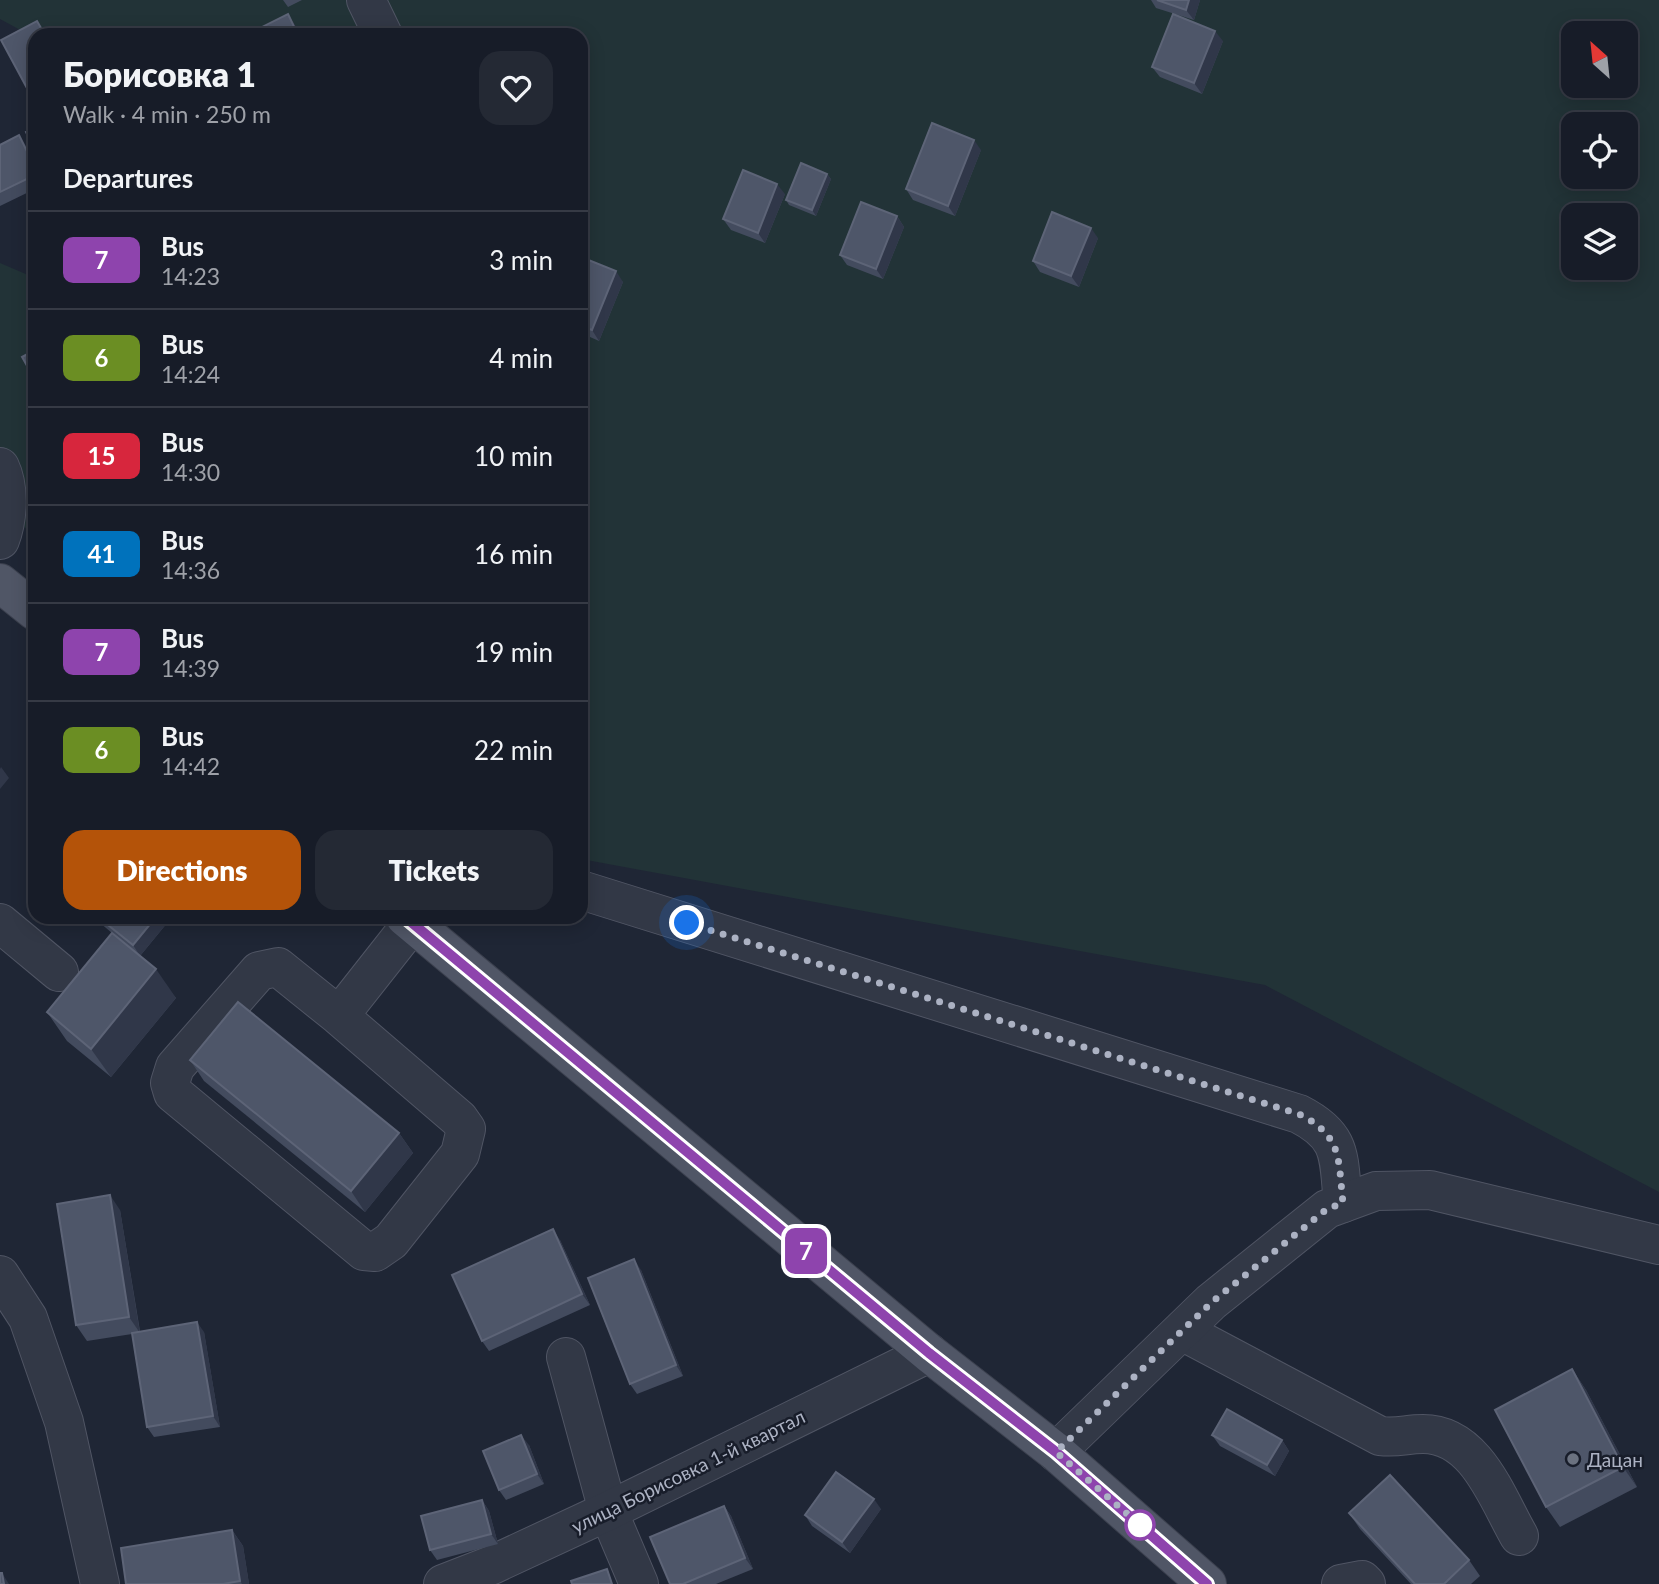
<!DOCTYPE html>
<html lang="en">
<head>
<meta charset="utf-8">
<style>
  body { margin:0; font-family:Lato,sans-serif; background:#242934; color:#f1f3f6; height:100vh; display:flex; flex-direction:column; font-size:26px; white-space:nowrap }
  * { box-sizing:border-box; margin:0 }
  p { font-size:23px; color:#9ea1a8 }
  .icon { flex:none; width:38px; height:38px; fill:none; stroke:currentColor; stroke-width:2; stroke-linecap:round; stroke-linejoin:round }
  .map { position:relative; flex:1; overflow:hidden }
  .side { position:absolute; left:28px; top:28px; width:560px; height:896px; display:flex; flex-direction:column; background:#171c28; border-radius:21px; box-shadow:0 4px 18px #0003,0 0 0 2px #363a45 }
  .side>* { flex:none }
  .badge { padding:0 14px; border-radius:10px; font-size:24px; line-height:46px }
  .needle { width:46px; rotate:333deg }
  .buttons { position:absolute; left:1561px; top:21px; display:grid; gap:14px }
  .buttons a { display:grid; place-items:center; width:77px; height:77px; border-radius:14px; background:#171c28; box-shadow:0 4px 18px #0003,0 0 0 2px #363a45; font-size:35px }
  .you { position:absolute; width:35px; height:35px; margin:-18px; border:5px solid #fff; border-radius:50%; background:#1a73e8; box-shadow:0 0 0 10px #1a73e833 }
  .map>.badge { position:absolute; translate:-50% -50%; box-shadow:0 0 0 4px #fff }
  h2 { padding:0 35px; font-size:26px; line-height:63px }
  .round { display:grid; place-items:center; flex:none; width:74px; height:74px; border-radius:21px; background:#242934 }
  .summary { display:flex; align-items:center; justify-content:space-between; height:119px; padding:0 35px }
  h1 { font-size:33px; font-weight:800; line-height:52px }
  .primary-button { display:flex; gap:14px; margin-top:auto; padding:14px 35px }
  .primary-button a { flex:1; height:80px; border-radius:21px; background:#b45309; color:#fff; font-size:28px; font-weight:800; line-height:80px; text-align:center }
  .primary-button a+a { background:#242934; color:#f1f3f6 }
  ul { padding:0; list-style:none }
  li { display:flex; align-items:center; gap:21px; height:98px; padding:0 35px; border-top:2px solid #363a45 }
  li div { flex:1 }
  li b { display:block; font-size:26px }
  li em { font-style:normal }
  li .badge { min-width:77px; font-weight:700; text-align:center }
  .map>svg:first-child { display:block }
  .green { fill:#223337; fill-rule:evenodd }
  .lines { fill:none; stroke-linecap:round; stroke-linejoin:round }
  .minor-casing { stroke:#505564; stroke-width:40 }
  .major-casing { stroke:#3c414f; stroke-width:40 }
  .minor { stroke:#323846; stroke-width:38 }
  .major { stroke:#505666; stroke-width:38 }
  .wall { fill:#434b5e }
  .shaded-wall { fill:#303749 }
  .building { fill:#4e5669; stroke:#5d6477; stroke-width:2 }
  .line-casing { stroke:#fff; stroke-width:16 }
  .line { stroke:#8e44ad; stroke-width:10 }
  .walk { stroke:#acb2c3; stroke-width:7; stroke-dasharray:0 12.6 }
  .worship-dot { fill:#6b7280; stroke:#181d2a; stroke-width:2.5 }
  .stop-dot { fill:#fff; stroke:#8e44ad; stroke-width:3.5 }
  .labels { text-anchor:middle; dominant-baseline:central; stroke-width:5; stroke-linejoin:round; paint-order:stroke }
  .poi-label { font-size:19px; fill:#acb2c3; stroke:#181d2a; text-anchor:start }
  .street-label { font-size:19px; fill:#acb2c3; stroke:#181d2a }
</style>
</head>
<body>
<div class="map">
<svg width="1659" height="1584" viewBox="0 0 1659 1584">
  <rect width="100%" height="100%" fill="#1f2635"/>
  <g class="green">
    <path d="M 0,0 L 1659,0 L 1659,1192 L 1265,985 L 581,859 L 581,35 L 35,35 L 35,38 L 0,19 ZM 1573,33 L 1626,33 L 1626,86 L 1573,86 ZM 1573,124 L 1626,124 L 1626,177 L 1573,177 ZM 1573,215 L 1626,215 L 1626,268 L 1573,268 Z"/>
    <path d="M 0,263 L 35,278 L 35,538 L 0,502 Z"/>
  </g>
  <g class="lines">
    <g class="minor-casing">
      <g id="minor">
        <path d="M 366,0 L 383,35"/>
        <path d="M 0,467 C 10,488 8,519 0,540"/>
        <path d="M 581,890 L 1299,1114 C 1344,1137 1338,1158 1343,1203"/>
        <path d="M 0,923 L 59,972"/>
        <path d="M 339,1016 L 459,1119 L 466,1129 L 460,1154 L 391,1241 L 375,1252 L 364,1251 L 173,1093 L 170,1083 L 175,1067 L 259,971 L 278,967 L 339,1016 L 417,917"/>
        <path d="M 0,1275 L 28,1318 L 64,1422 L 100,1584"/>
        <path d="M 1182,1331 L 1380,1436 C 1399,1438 1406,1434 1423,1434 C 1476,1434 1497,1498 1519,1536"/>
        <path d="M 566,1357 L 608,1511 L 639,1584"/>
        <path d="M 1056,1452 L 1211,1302 L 1327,1209 L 1376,1191 L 1430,1190 L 1659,1245"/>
        <path d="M 443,1584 L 492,1565 L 608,1511 L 929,1353"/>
        <path d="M 1341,1584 L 1362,1580 L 1366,1584"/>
      </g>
    </g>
    <g class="major-casing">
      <g id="major">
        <path d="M 0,583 L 35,611"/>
        <path d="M 405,917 L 929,1353 L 1056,1452 L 1207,1584"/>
      </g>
    </g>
    <use href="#minor" class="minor"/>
    <use href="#major" class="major"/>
  </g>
  <g class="wall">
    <path d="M 283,0 L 302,0 L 288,7 Z"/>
    <path d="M 1151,0 L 1200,0 L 1194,20 L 1156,8 Z"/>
    <path d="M 1223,41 L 1202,94 L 1160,77 L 1152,67 Z"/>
    <path d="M 0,145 L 26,146 L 35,163 L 35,189 L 0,206 Z"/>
    <path d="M 981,150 L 955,216 L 913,200 L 906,189 Z"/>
    <path d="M 827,174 L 831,179 L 816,216 L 789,205 L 786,200 Z"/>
    <path d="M 785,194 L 765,243 L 731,230 L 723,219 Z"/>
    <path d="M 897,216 L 904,227 L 883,279 L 847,265 L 840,255 Z"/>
    <path d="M 1098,238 L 1079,287 L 1040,272 L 1033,261 Z"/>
    <path d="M 581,257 L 623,282 L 599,341 L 581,333 Z"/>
    <path d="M 93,917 L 172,917 L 140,956 L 176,998 L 111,1077 L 67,1041 L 47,1012 L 112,933 Z"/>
    <path d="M 190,1060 L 399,1133 L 413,1153 L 365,1212 L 204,1081 Z"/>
    <path d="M 120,1210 L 140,1331 L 204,1332 L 220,1427 L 154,1437 L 147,1427 L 132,1334 L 87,1341 L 76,1325 Z"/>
    <path d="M 560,1240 L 590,1305 L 489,1351 L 482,1341 Z"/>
    <path d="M 641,1270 L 683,1376 L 637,1394 L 630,1384 Z"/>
    <path d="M 1572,1369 L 1586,1390 L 1637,1487 L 1560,1527 L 1546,1507 Z"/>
    <path d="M 1212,1435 L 1282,1440 L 1289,1451 L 1275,1476 L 1220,1446 Z"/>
    <path d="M 529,1445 L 544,1484 L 506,1500 L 499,1490 Z"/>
    <path d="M 482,1500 L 489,1511 L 498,1544 L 437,1560 L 430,1550 Z"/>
    <path d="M 724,1506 L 731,1516 L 753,1569 L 716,1584 L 670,1584 Z"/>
    <path d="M 881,1509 L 850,1553 L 812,1526 L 805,1515 Z"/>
    <path d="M 1349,1513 L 1469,1560 L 1480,1576 L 1471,1584 L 1411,1584 L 1360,1529 Z"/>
    <path d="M 232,1530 L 243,1546 L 249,1584 L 126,1584 Z"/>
  </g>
  <g class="shaded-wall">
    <path d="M 1189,0 L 1200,0 L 1194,20 L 1186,10 Z"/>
    <path d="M 288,14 L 295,25 L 300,35 L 298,35 Z"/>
    <path d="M 1215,31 L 1223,41 L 1202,94 L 1194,83 Z"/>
    <path d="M 19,135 L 26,146 L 35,163 L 35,168 Z"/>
    <path d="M 974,140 L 981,150 L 955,216 L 948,206 Z"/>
    <path d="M 827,174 L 831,179 L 816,216 L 812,210 Z"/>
    <path d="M 777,184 L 785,194 L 765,243 L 758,233 Z"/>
    <path d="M 897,216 L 904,227 L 883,279 L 876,269 Z"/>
    <path d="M 1091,228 L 1098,238 L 1079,287 L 1071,276 Z"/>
    <path d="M 616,271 L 623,282 L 599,341 L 592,330 Z"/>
    <path d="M 1,767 L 9,778 L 0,789 L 0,769 Z"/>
    <path d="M 156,917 L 172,917 L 140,956 L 133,945 Z"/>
    <path d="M 156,969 L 176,998 L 111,1077 L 91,1049 Z"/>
    <path d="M 399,1133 L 413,1153 L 365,1212 L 351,1191 Z"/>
    <path d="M 110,1195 L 120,1210 L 140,1333 L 129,1317 Z"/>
    <path d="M 553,1229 L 560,1240 L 590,1305 L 582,1294 Z"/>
    <path d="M 634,1259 L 641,1270 L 683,1376 L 676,1365 Z"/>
    <path d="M 197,1322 L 204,1332 L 220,1427 L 213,1416 Z"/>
    <path d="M 1572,1369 L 1586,1390 L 1637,1487 L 1623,1467 Z"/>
    <path d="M 521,1435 L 529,1445 L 544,1484 L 537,1474 Z"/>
    <path d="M 1282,1440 L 1289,1451 L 1275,1476 L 1267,1465 Z"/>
    <path d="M 874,1499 L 881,1509 L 850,1553 L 842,1542 Z"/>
    <path d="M 482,1500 L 489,1511 L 498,1544 L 491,1534 Z"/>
    <path d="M 724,1506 L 731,1516 L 753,1569 L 745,1558 Z"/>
    <path d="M 232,1530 L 243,1546 L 249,1584 L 242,1584 L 240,1581 Z"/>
    <path d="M 2,1573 L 9,1584 L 4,1584 Z"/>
  </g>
  <g class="building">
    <path d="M 1157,0 L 1189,0 L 1186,10 Z"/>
    <path d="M 288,14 L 298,35 L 250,35 L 250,33 Z"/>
    <path d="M 1173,14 L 1215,31 L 1194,83 L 1152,67 Z"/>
    <path d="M 37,21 L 45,35 L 35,35 L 35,103 L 1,40 Z"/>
    <path d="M 932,123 L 974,140 L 948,206 L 906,189 Z"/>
    <path d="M 35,128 L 35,151 L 26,132 Z"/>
    <path d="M 19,135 L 35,168 L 35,175 L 0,192 L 0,145 Z"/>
    <path d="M 801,163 L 827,174 L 812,210 L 786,200 Z"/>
    <path d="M 743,170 L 777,184 L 758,233 L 723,219 Z"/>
    <path d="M 861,202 L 897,216 L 876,269 L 840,255 Z"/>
    <path d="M 1052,212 L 1091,228 L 1071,276 L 1033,261 Z"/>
    <path d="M 581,257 L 616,271 L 592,330 L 581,326 Z"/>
    <path d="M 35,350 L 35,380 L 22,357 Z"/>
    <path d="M 98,917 L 156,917 L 133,945 Z"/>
    <path d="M 112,933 L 156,969 L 91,1049 L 47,1012 Z"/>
    <path d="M 238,1002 L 399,1133 L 351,1191 L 190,1060 Z"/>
    <path d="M 110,1195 L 129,1317 L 76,1325 L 57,1204 Z"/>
    <path d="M 553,1229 L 582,1294 L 482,1341 L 452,1275 Z"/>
    <path d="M 634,1259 L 676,1365 L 630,1384 L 588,1278 Z"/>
    <path d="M 197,1322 L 213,1416 L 147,1427 L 132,1333 Z"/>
    <path d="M 1572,1369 L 1623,1467 L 1546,1507 L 1495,1410 Z"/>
    <path d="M 1227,1409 L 1282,1440 L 1267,1465 L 1212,1435 Z"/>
    <path d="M 521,1435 L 537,1474 L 499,1490 L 483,1451 Z"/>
    <path d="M 836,1472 L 874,1499 L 842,1542 L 805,1515 Z"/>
    <path d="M 1390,1475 L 1469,1560 L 1444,1584 L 1415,1584 L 1349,1513 Z"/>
    <path d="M 482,1500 L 491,1534 L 430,1550 L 421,1516 Z"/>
    <path d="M 724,1506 L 745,1558 L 683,1584 L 670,1584 L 650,1537 Z"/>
    <path d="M 232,1530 L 240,1581 L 223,1584 L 126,1584 L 121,1548 Z"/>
    <path d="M 607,1569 L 612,1584 L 572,1584 L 571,1581 Z"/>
    <path d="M 0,1573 L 2,1573 L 4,1584 L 0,1584 Z"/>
  </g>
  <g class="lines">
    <g class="line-casing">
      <path id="line" d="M 405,917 L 929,1353 L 1056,1452 L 1207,1584"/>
    </g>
    <use href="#line" class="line"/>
    <path class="walk" d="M 687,923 L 1299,1114 C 1343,1136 1338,1159 1343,1203 L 1327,1209 L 1212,1302 L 1056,1452 L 1140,1525"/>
  </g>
  <circle class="worship-dot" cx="1573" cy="1459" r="7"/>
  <circle class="stop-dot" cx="1140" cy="1525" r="14"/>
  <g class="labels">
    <g class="poi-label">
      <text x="1587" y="1459">Дацан</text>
    </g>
    <g class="street-label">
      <text transform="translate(688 1471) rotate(-26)">улица Борисовка 1-й квартал</text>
    </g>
  </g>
</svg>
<div class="buttons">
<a><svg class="needle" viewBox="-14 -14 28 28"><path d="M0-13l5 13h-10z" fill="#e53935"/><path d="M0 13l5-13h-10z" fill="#9ea1a8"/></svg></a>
<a><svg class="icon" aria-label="locate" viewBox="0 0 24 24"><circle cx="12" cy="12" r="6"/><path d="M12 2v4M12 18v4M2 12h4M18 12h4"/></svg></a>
<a><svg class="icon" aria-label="layers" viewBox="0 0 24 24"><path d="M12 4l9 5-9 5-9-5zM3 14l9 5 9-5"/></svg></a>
</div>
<div class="you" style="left:687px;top:923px"></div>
<b class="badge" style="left:806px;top:1251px;background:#8e44ad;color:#fff">7</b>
<section class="side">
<div class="summary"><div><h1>Борисовка 1</h1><p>Walk · 4 min · 250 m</p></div><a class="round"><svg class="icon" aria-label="heart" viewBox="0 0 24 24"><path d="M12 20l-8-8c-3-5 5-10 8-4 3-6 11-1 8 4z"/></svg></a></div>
<h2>Departures</h2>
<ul>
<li><span class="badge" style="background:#8e44ad;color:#fff">7</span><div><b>Bus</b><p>14:23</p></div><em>3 min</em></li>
<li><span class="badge" style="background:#6b8e23;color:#fff">6</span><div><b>Bus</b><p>14:24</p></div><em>4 min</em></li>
<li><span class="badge" style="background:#d7263d;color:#fff">15</span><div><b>Bus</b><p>14:30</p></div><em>10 min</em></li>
<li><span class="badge" style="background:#0072bc;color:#fff">41</span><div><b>Bus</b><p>14:36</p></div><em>16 min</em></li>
<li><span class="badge" style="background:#8e44ad;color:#fff">7</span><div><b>Bus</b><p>14:39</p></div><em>19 min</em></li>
<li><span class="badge" style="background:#6b8e23;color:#fff">6</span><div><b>Bus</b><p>14:42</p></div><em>22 min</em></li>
</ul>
<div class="primary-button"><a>Directions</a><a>Tickets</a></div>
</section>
</div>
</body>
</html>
